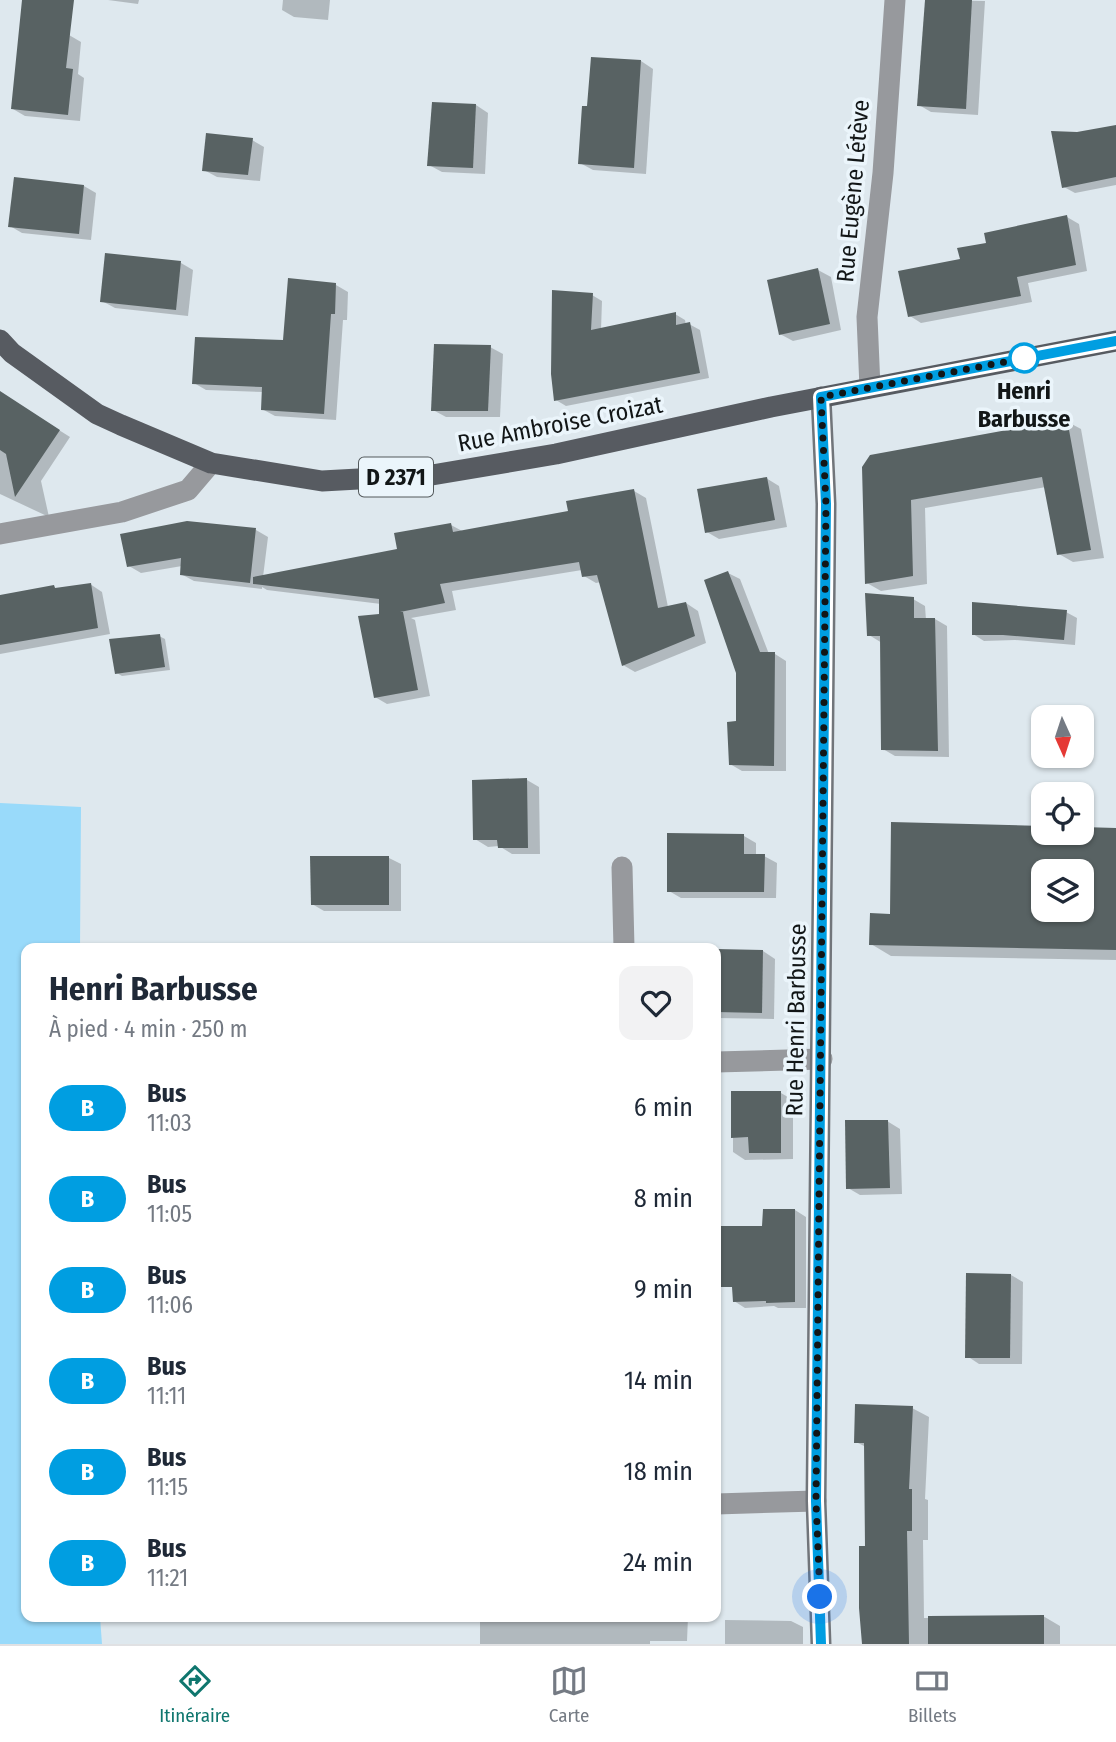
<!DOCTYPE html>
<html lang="fr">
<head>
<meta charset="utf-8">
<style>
  body { margin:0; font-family:"Fira Sans Condensed",sans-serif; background:#f2f2f3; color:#1f2937; height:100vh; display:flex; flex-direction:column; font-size:26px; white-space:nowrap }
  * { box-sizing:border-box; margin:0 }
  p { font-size:23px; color:#747a83 }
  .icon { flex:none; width:38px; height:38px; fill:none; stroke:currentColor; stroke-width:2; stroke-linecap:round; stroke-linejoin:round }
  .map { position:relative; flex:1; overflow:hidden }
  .side { position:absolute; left:21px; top:943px; width:700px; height:679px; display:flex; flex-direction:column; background:#fff; border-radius:14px; box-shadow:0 2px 5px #0004 }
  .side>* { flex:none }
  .badge { padding:0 14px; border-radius:23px; font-size:24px; line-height:46px }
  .needle { width:46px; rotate:177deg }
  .tools { position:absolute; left:1031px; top:705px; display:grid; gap:14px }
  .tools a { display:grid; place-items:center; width:63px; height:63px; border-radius:14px; background:#fff; box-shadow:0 2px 5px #0004; font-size:35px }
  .you { position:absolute; width:35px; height:35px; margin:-18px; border:5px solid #fff; border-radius:50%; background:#1a73e8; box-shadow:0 0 0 10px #1a73e833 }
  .map>.badge { position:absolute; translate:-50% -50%; box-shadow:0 0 0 4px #fff }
  .round { display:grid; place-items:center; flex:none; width:74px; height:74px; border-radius:14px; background:#f2f2f3 }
  .head { display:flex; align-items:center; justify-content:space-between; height:119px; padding:0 28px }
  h1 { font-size:33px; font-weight:700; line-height:52px }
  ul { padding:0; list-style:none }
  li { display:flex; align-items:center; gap:21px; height:91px; padding:0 28px }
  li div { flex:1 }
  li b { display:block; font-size:26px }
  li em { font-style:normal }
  li .badge { min-width:77px; font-weight:700; text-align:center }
  .tab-bar { display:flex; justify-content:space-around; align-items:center; height:98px; border-top:2px solid #e0e1e3; background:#fff; font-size:19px; color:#747a83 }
  .tab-bar a { display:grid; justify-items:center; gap:4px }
  .tab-bar .on { color:#0f766e }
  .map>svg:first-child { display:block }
  .green { fill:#99dafa }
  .shadow { fill:#0003; fill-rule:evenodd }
  .building { fill:#586263; fill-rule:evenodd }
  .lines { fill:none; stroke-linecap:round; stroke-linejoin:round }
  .lane { stroke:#97999d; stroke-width:21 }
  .street { stroke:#97999d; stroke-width:21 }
  .secondary { stroke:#71757a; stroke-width:21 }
  .primary { stroke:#575b61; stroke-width:21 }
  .line-casing { stroke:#fff; stroke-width:16 }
  .line { stroke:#009ee1; stroke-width:10 }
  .walk { stroke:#121617; stroke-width:7; stroke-dasharray:0 12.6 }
  .stop-dot { fill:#fff; stroke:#009ee1; stroke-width:3.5 }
  .labels { text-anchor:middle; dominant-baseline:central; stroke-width:7; stroke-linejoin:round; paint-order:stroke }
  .shield { fill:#ebf5fb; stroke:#53595b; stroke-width:2 }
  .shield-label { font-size:23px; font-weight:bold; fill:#121617 }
  .street-label { font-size:24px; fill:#121617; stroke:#ebf5fb }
  .stop-label { font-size:24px; font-weight:bold; fill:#121617; stroke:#ebf5fb }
</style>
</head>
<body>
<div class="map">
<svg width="1116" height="1644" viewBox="0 0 1116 1644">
  <rect width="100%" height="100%" fill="#dee8ee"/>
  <path class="green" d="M 0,803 L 81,807 L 80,948 L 26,948 L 26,1617 L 100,1617 L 102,1644 L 0,1644 Z"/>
  <g class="shadow">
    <path d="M 108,0 L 139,0 L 138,4 Z"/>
    <path d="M 283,0 L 330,0 L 328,20 L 294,17 L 282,10 Z"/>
    <path d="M 927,0 L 985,1 L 978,115 L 931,112 L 919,105 Z"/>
    <path d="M 69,35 L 81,42 L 78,74 L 84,78 L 80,121 L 25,116 L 13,109 Z"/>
    <path d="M 641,61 L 653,69 L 646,174 L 593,170 L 580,163 L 588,108 Z"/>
    <path d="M 476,105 L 488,113 L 485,174 L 442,172 L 429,165 Z"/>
    <path d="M 1116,127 L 1116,185 L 1075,193 L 1064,187 L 1078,134 Z"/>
    <path d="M 252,140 L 264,147 L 260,181 L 217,177 L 204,170 Z"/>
    <path d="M 84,186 L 96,193 L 91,240 L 22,233 L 10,226 Z"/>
    <path d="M 1067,217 L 1079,224 L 1087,271 L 1028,283 L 1032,302 L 921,323 L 910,316 L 962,261 L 988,245 Z"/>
    <path d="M 181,263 L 193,270 L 188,316 L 115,308 L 102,301 Z"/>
    <path d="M 818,270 L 831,277 L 841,330 L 793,341 L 780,334 Z"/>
    <path d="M 336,285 L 348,292 L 347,320 L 343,320 L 336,420 L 275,416 L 262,409 L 264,392 L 206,390 L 194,383 L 285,342 Z"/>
    <path d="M 592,295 L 602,301 L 601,330 L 675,314 L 685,320 L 686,325 L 689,324 L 700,330 L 709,378 L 566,406 L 556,400 Z"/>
    <path d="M 490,347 L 503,354 L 500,417 L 446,417 L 433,410 Z"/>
    <path d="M 0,393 L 70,437 L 41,481 L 49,517 L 0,494 Z"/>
    <path d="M 1066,421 L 1081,429 L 1104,558 L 1073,562 L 1059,554 L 1046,487 L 925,508 L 927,584 L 881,591 L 867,583 L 863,467 Z"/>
    <path d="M 766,478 L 779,486 L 787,527 L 719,539 L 707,532 Z"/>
    <path d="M 634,491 L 646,498 L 668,607 L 686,603 L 698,611 L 706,643 L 635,672 L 623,665 L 601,582 L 596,583 L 584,576 L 582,570 L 452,591 L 456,610 L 411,618 L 415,620 L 430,696 L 387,704 L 375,697 L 381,604 L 267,590 L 262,587 L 262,589 L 194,581 L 181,574 L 182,566 L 141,573 L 129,566 L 256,530 L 268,537 L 263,577 L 399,551 L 451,525 L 464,532 L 570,513 Z"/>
    <path d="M 728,573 L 740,579 L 769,654 L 775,654 L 786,661 L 786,771 L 742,771 L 730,764 L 737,723 L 738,673 Z"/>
    <path d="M 90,584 L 102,592 L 110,634 L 0,654 L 0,597 L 54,587 L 58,590 Z"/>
    <path d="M 913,599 L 925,606 L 926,620 L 935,619 L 947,626 L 949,757 L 895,756 L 883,749 L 882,643 L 869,635 Z"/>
    <path d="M 1066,612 L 1077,618 L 1075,645 L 1015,640 L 984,641 L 973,634 Z"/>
    <path d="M 159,636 L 165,639 L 170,670 L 122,676 L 117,673 Z"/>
    <path d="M 527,780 L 539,787 L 540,854 L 512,854 L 499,846 L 488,847 L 475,839 Z"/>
    <path d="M 1043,828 L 1043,833 L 1082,833 L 1082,829 L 1116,829 L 1116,960 L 891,956 L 871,944 L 891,915 ZM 1043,872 L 1082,872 L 1082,910 L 1043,910 Z"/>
    <path d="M 744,836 L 756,843 L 756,856 L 764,856 L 777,863 L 776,898 L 681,898 L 669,891 Z"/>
    <path d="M 389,858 L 401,864 L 401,911 L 324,911 L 312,904 Z"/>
    <path d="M 244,943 L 254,948 L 193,948 L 193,945 Z"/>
    <path d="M 716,951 L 763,951 L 775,959 L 774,1019 L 716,1018 Z"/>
    <path d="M 733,1092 L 781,1093 L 793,1100 L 793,1159 L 745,1160 L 733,1152 Z"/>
    <path d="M 887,1121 L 900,1129 L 902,1194 L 860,1195 L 848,1188 Z"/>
    <path d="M 795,1210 L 806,1217 L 806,1308 L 778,1308 L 774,1306 L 745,1308 L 734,1301 L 764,1228 Z"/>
    <path d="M 1011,1275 L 1023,1282 L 1022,1364 L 979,1364 L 967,1356 Z"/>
    <path d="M 912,1408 L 929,1417 L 925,1499 L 928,1500 L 928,1540 L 923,1540 L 924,1618 L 1043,1616 L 1060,1626 L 1060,1644 L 863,1644 L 867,1548 L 866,1447 L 856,1442 Z"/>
    <path d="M 480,1617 L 688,1617 L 687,1641 L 650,1641 L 650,1644 L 480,1644 Z"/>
    <path d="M 725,1620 L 791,1621 L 803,1627 L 803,1644 L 725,1644 Z"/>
  </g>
  <g class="building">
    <path d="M 22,0 L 74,0 L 66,68 L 73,69 L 68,115 L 11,109 Z"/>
    <path d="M 925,0 L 972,0 L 966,109 L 917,106 Z"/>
    <path d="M 591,57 L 641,60 L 634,168 L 578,164 L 582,106 L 587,106 Z"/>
    <path d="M 432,102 L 476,104 L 473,168 L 427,166 Z"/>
    <path d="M 1116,125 L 1116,177 L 1062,188 L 1051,131 L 1077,132 Z"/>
    <path d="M 206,133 L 253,138 L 248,175 L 202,171 Z"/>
    <path d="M 14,177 L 84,185 L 79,234 L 8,227 Z"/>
    <path d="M 1067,215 L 1076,265 L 1017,277 L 1021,296 L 908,317 L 898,271 L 960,259 L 957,248 L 986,243 L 984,233 Z"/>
    <path d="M 105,253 L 181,261 L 176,310 L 100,302 Z"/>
    <path d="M 818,268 L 830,324 L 779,335 L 767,280 Z"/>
    <path d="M 288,278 L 336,283 L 335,314 L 331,314 L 324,414 L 261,410 L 262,387 L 192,384 L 195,337 L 283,340 Z"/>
    <path d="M 552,290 L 593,293 L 591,330 L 676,312 L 676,325 L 690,322 L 700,373 L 554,401 L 551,374 Z"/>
    <path d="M 434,344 L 491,345 L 488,411 L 431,411 Z"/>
    <path d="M 0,391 L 60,430 L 15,497 L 6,454 L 0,450 Z"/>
    <path d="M 1067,419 L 1091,550 L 1057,555 L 1042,477 L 911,500 L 913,576 L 865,584 L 862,467 L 870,455 Z"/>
    <path d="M 767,477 L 775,520 L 705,533 L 697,489 Z"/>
    <path d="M 634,489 L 658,608 L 686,602 L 695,636 L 622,666 L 597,575 L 582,577 L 579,562 L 440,584 L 445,603 L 400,612 L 403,612 L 418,690 L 374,698 L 358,616 L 379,614 L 379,599 L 253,584 L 253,577 L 397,549 L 394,533 L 451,523 L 453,532 L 568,511 L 566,501 Z"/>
    <path d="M 187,521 L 256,528 L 250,583 L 180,575 L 181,558 L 127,567 L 120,534 Z"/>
    <path d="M 728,571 L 760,652 L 775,652 L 774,766 L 729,765 L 727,722 L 736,721 L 736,673 L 704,580 Z"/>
    <path d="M 91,583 L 98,628 L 0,645 L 0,595 L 54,585 L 55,588 Z"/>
    <path d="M 865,593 L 914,597 L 914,618 L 935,618 L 938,751 L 881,750 L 880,636 L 867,636 Z"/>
    <path d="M 972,602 L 1067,610 L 1064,640 L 1003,635 L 972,635 Z"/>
    <path d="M 160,634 L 165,667 L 115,674 L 109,639 Z"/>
    <path d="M 527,778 L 528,848 L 498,848 L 497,840 L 473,840 L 472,780 Z"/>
    <path d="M 891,822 L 1043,826 L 1043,833 L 1082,833 L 1082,827 L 1116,828 L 1116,950 L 869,945 L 870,913 L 890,914 ZM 1043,872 L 1082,872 L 1082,910 L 1043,910 Z"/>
    <path d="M 667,833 L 744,834 L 744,854 L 765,854 L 764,892 L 667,892 Z"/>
    <path d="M 310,856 L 389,856 L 389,905 L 311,905 Z"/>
    <path d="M 716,949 L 763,950 L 762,1013 L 716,1012 Z"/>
    <path d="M 731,1091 L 781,1091 L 781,1153 L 749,1153 L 748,1137 L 731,1138 Z"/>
    <path d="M 845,1120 L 888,1120 L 890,1188 L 846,1189 Z"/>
    <path d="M 763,1209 L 795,1209 L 795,1302 L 766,1303 L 766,1301 L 733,1302 L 732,1287 L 716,1287 L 716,1226 L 762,1226 Z"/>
    <path d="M 966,1273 L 1011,1274 L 1010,1358 L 965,1358 Z"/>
    <path d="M 855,1404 L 913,1406 L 909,1489 L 912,1489 L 912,1531 L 907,1531 L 909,1644 L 862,1644 L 859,1608 L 859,1546 L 865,1546 L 864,1443 L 854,1443 Z"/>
    <path d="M 1044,1615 L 1044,1644 L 928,1644 L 928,1616 Z"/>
  </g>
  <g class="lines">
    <path class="lane" d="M 622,867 L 624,948"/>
    <g class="street">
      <path d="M 870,388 L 867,317 L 883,173 L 895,0"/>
      <path d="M 0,534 L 122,512 L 188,490 L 211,463"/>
      <path d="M 716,1062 L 822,1059"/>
      <path d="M 716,1504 L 816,1501"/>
    </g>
    <path class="secondary" d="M 821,397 L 826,504 L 816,1501 L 821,1644"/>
    <path class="primary" d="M 0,340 L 12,353 L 97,414 L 121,425 L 211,463 L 322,481 L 432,475 L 556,454 L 771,407 L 1116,341"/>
  </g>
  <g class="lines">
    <g class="line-casing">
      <path id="line" d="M 821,1644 L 816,1501 L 826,504 L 821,397 L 1116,341"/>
    </g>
    <use href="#line" class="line"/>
    <path class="walk" d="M 820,1597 L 816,1501 L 826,504 L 821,397 L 1036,356 L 1024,358"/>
  </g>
  <circle class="stop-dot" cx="1024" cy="358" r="14"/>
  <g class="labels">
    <rect class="shield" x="359" y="457.5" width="74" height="39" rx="5"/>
    <g class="shield-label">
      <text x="396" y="477">D 2371</text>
    </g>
    <g class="street-label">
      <text transform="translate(853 191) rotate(-85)">Rue Eugène Létève</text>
      <text transform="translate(560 424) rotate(-11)">Rue Ambroise Croizat</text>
      <text transform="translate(796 1020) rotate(-89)">Rue Henri Barbusse</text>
    </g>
    <g class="stop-label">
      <text x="1024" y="391">Henri<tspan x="1024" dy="28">Barbusse</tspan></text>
    </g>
  </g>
</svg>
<div class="tools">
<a><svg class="needle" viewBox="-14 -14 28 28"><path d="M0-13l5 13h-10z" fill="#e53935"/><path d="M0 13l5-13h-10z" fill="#747a83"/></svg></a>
<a><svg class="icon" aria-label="locate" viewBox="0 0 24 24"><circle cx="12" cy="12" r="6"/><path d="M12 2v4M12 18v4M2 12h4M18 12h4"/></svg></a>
<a><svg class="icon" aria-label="layers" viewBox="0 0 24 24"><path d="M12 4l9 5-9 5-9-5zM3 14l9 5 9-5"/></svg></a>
</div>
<div class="you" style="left:820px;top:1597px"></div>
<section class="side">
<div class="head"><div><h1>Henri Barbusse</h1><p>À pied · 4 min · 250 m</p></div><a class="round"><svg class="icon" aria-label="heart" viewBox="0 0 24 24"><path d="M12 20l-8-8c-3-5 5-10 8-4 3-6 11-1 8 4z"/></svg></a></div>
<ul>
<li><span class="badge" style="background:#009ee1;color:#fff">B</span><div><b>Bus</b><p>11:03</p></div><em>6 min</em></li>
<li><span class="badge" style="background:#009ee1;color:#fff">B</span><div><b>Bus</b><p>11:05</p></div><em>8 min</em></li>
<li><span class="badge" style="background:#009ee1;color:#fff">B</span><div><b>Bus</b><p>11:06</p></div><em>9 min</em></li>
<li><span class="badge" style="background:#009ee1;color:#fff">B</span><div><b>Bus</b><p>11:11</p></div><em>14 min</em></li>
<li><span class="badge" style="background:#009ee1;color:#fff">B</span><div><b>Bus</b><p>11:15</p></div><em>18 min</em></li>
<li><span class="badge" style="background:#009ee1;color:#fff">B</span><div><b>Bus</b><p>11:21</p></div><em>24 min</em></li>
</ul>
</section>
</div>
<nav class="tab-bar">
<a class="on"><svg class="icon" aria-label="directions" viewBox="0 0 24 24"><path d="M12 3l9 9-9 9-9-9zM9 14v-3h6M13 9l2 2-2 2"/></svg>Itinéraire</a>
<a><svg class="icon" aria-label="map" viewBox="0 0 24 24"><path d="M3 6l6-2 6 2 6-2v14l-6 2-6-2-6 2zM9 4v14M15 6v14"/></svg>Carte</a>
<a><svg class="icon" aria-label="tickets" viewBox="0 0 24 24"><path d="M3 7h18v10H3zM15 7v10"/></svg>Billets</a>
</nav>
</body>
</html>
